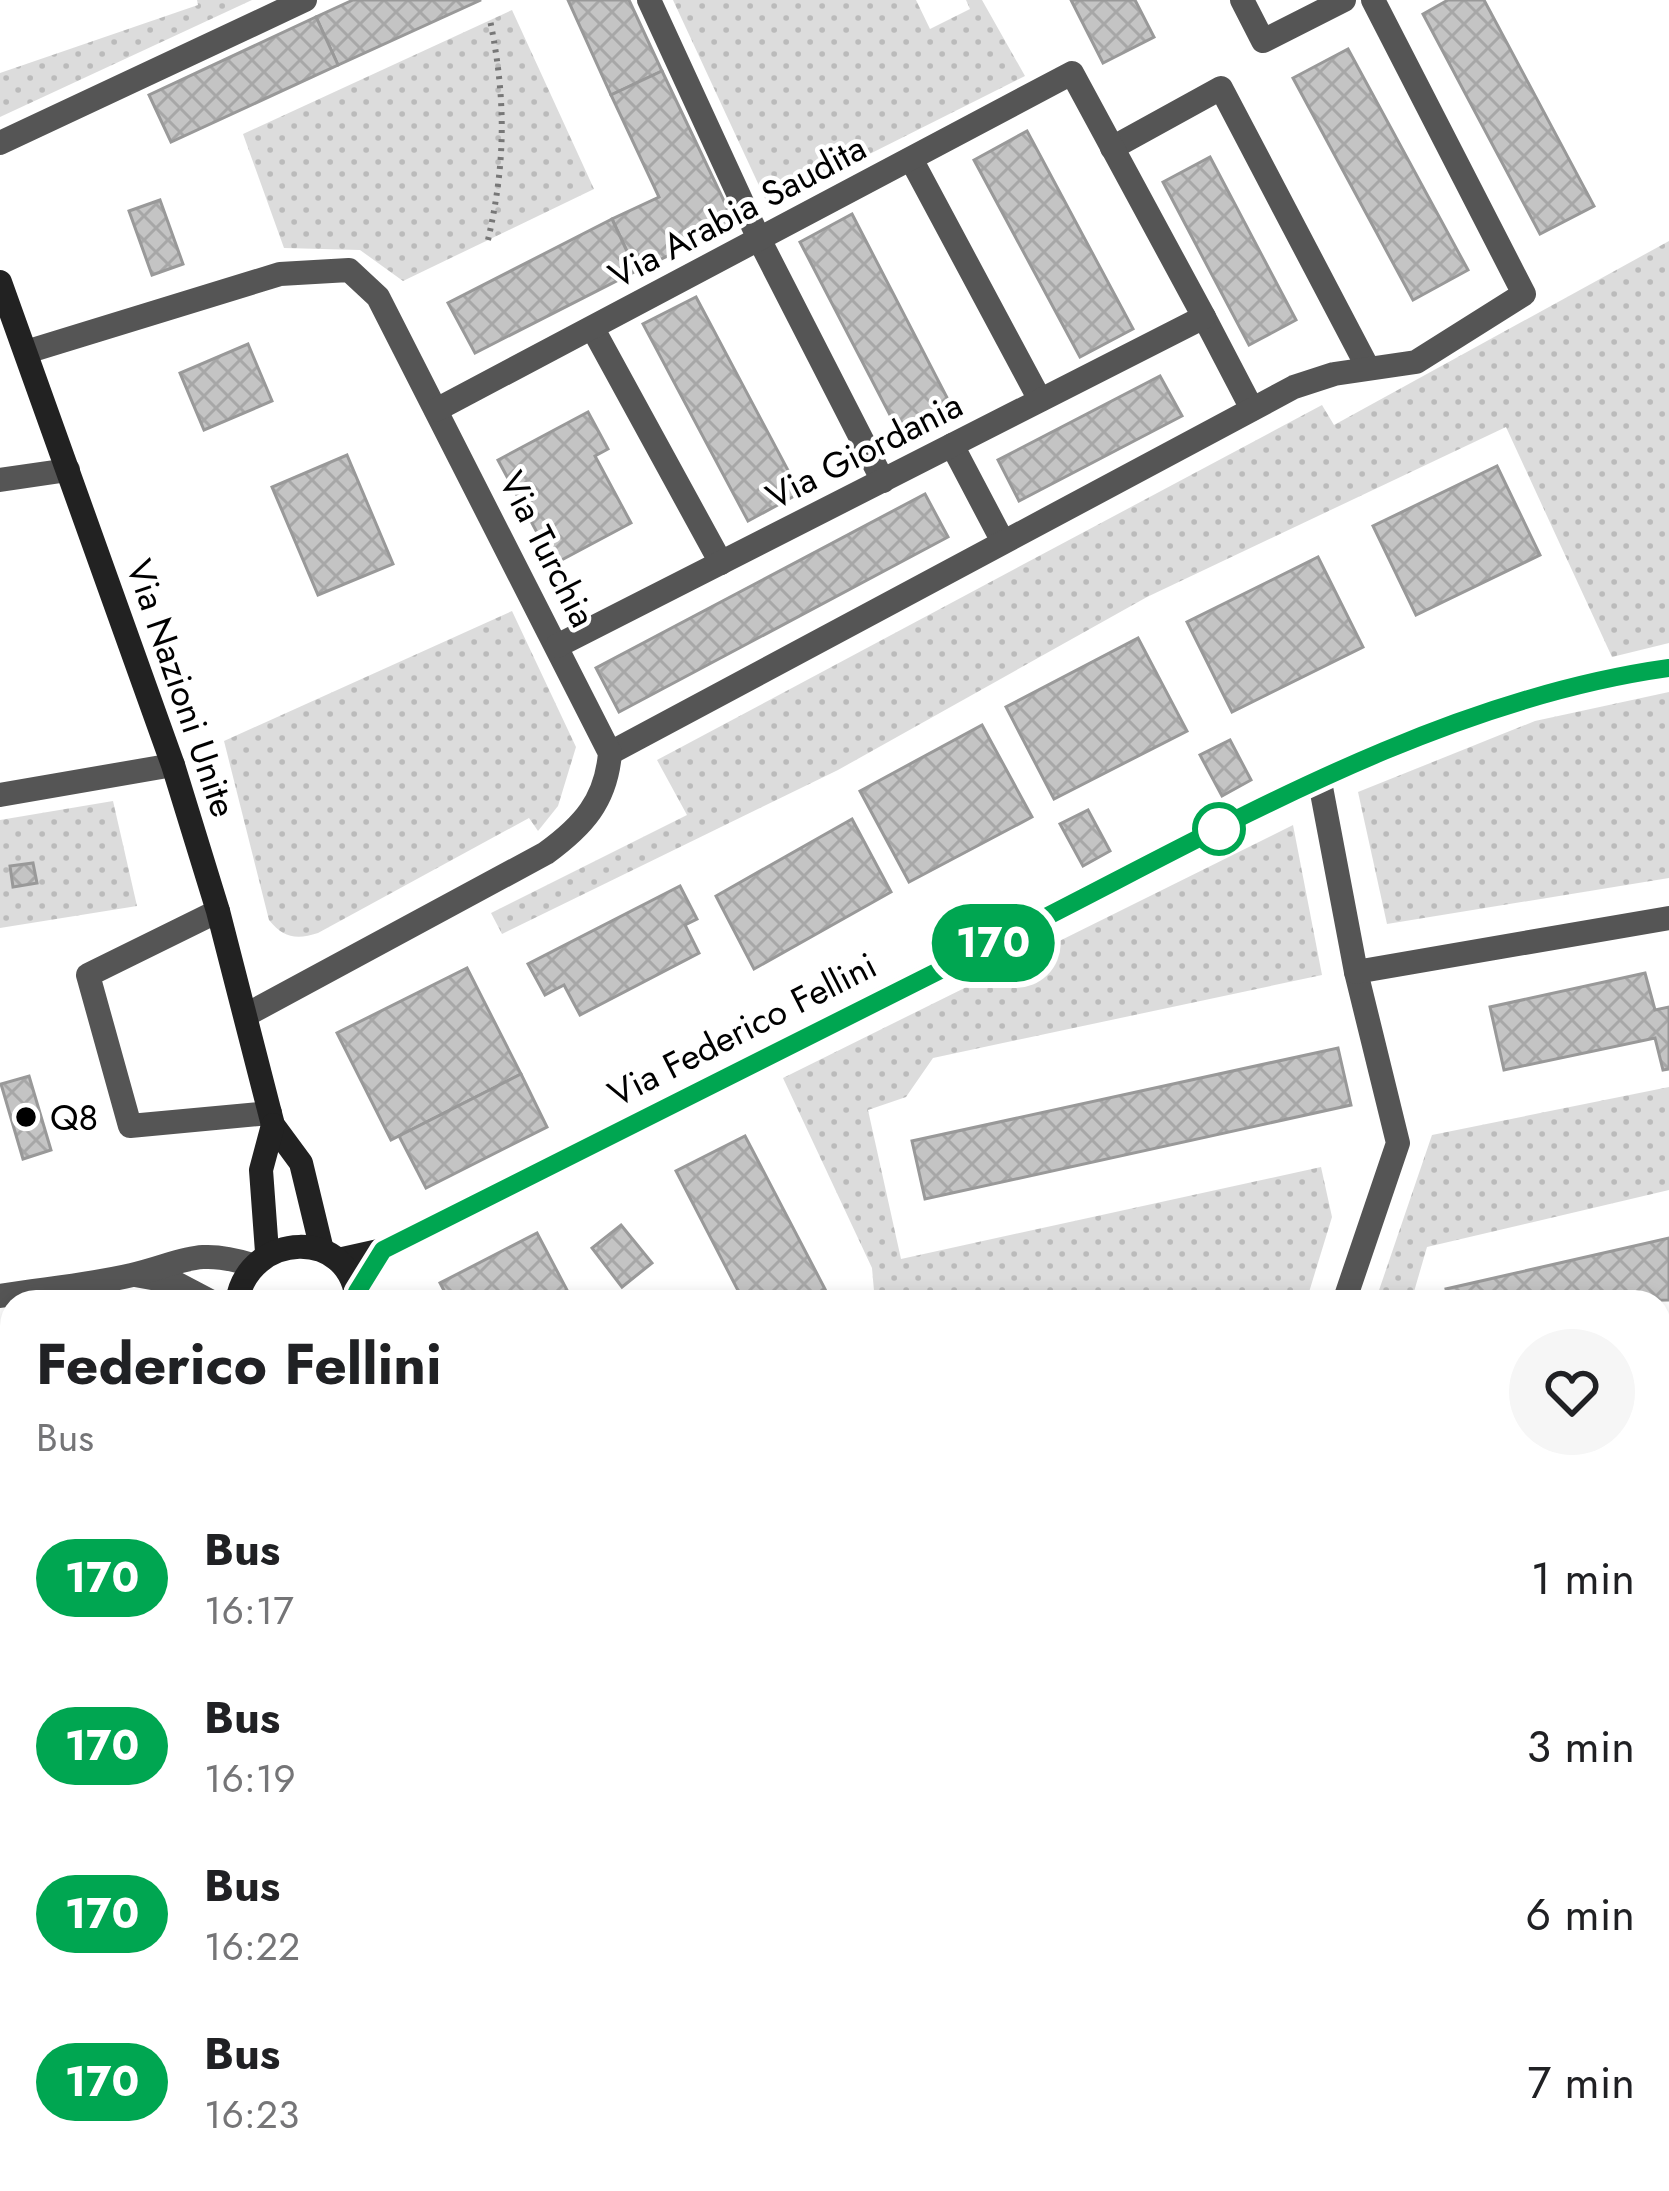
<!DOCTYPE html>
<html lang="en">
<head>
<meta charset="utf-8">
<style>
  body { margin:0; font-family:Jost,sans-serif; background:#f6f6f6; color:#202124; height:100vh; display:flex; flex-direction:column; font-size:45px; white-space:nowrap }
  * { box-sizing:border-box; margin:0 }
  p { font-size:39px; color:#757577 }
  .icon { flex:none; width:66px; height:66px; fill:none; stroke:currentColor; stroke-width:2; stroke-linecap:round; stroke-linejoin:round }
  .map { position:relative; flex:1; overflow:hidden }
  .drawer { position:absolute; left:0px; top:1290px; width:1671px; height:903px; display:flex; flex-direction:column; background:#fff; border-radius:36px 36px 0 0; box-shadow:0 6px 18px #0003 }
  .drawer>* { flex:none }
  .badge { padding:0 24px; border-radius:39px; font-size:42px; line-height:78px }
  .map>.badge { position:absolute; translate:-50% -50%; box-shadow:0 0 0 6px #fff }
  .round { display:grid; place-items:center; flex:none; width:126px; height:126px; border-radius:63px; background:#f6f6f6 }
  .overview { display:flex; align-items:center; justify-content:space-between; height:204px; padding:0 36px }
  h1 { font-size:57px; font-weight:700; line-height:90px }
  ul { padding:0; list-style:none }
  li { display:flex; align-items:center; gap:36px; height:168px; padding:0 36px }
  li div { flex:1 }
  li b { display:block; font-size:45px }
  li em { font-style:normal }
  li .badge { min-width:132px; font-weight:700; text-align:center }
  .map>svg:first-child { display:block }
  .grass { fill:url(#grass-dots) }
  .building { fill:url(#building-cross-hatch); stroke:#999; stroke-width:3 }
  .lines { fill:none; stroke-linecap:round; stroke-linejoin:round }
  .path { stroke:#777; stroke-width:6; stroke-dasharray:3 6; stroke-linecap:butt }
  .lane { stroke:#555; stroke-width:24 }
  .street { stroke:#555; stroke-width:24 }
  .secondary { stroke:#222; stroke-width:24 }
  .line-casing { stroke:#fff; stroke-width:27 }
  .line { stroke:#00a651; stroke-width:18 }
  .stop-dot { fill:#fff; stroke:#00a651; stroke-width:6 }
  .poi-dot { fill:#000; stroke:#fff; stroke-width:4.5 }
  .labels { text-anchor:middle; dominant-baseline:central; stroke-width:9; stroke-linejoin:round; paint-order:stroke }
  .street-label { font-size:36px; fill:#000; stroke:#fff }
  .poi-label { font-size:36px; fill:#000; stroke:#fff; text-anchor:start }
</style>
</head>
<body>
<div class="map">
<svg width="1669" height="2191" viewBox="0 0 1669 2191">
  <defs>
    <pattern id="grass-dots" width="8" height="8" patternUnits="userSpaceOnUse" patternTransform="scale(3)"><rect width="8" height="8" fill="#dcdcdc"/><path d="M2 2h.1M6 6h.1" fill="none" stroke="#bbb" stroke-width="1.8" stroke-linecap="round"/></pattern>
    <pattern id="building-cross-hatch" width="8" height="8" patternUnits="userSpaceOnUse" patternTransform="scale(3)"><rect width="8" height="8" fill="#c4c4c4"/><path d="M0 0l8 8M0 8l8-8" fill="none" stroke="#a7a7a7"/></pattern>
  </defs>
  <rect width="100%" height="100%" fill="#fff"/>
  <g class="grass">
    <path d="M 197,0 L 252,0 L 0,117 L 0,73 L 198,5 Z"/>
    <path d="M 673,0 L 916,0 L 930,29 L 970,9 L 966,0 L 982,0 L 1025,76 L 768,205 Z"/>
    <path d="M 512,10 L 594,189 L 403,281 L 360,250 L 284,248 L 243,134 Z"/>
    <path d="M 1669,241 L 1669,643 L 1612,657 L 1506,427 L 1147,597 L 838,770 L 502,934 L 491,913 L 687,815 L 657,760 L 1322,405 L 1334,425 Z"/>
    <path d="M 512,611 L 576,747 L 558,806 L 538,831 L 529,818 L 318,933 C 297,940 283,938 269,920 L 224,741 Z"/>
    <path d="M 1669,692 L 1669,878 L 1387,924 L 1358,792 L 1535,721 Z"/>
    <path d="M 113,801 L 137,906 L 0,928 L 0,820 Z"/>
    <path d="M 1293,825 L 1322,975 L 933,1058 L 906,1097 L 868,1110 L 901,1259 L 1321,1167 L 1332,1217 L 1306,1302 L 875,1302 L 872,1268 L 783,1078 Z"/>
    <path d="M 1669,1087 L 1669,1190 L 1427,1247 L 1411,1302 L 1375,1302 L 1432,1135 Z"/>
    <path d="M 12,1400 L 12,1911 L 0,1914 L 0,1402 Z"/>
    <path d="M 1669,1893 L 1669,2026 L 1659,2029 L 1659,1895 Z"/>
    <path d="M 12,2179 L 277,2181 L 280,2191 L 0,2191 L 0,2183 Z"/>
    <path d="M 610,2181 L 749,2181 L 709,2191 L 613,2191 Z"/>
    <path d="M 1254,2181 L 1291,2181 L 1293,2191 L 1214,2191 Z"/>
  </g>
  <g class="building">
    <path d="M 353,0 L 481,0 L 338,65 L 316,17 Z"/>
    <path d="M 568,0 L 629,0 L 662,71 L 611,95 Z"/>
    <path d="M 1071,0 L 1135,0 L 1154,37 L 1103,63 Z"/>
    <path d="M 1448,0 L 1484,0 L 1594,206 L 1540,234 L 1423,14 Z"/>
    <path d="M 316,17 L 338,65 L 171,142 L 149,95 Z"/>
    <path d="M 1348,49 L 1468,270 L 1413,300 L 1293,78 Z"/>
    <path d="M 662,71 L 735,224 L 636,271 L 612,219 L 659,197 L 611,95 Z"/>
    <path d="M 1027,131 L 1133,329 L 1080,357 L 974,160 Z"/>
    <path d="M 1210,157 L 1296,320 L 1249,345 L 1163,182 Z"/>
    <path d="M 160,200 L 183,264 L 152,275 L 129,211 Z"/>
    <path d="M 852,214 L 955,413 L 903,440 L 800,242 Z"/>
    <path d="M 612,219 L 636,271 L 475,353 L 448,303 Z"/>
    <path d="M 696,297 L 800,493 L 748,521 L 643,324 Z"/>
    <path d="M 248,344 L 272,401 L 204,430 L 180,373 Z"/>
    <path d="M 1160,376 L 1182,416 L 1019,501 L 998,460 Z"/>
    <path d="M 588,412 L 608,449 L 595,456 L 631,523 L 554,564 L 498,460 Z"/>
    <path d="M 347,455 L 393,564 L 318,595 L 272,487 Z"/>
    <path d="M 1497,466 L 1540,555 L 1416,615 L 1373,526 Z"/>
    <path d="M 925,494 L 948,537 L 619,712 L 596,668 Z"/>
    <path d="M 1318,557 L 1363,647 L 1232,712 L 1187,622 Z"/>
    <path d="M 1138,638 L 1187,731 L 1054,799 L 1006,707 Z"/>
    <path d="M 982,725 L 1032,817 L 909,882 L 860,791 Z"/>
    <path d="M 1230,740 L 1251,780 L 1222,796 L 1200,755 Z"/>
    <path d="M 1088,810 L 1110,851 L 1083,866 L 1060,824 Z"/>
    <path d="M 852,819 L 891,892 L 754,969 L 716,896 Z"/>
    <path d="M 33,863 L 37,883 L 13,887 L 10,866 Z"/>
    <path d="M 680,886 L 697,919 L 685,925 L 699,953 L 580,1015 L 564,985 L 545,995 L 528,964 Z"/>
    <path d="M 467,968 L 521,1074 L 391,1140 L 337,1033 Z"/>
    <path d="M 1645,973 L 1655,1010 L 1669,1007 L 1669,1069 L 1663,1070 L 1655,1038 L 1504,1070 L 1490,1007 Z"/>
    <path d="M 1338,1048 L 1351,1105 L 925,1199 L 912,1141 Z"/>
    <path d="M 521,1074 L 547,1127 L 426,1188 L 399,1136 Z"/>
    <path d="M 29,1076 L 51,1150 L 23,1159 L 1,1084 Z"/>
    <path d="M 745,1136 L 825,1289 L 800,1302 L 744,1302 L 676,1171 Z"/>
    <path d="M 621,1225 L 652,1263 L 622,1287 L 592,1248 Z"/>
    <path d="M 537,1233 L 567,1290 L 543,1302 L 450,1302 L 440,1283 Z"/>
    <path d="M 1669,1238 L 1669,1300 L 1449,1302 L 1446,1289 Z"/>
    <path d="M 12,1442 L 12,1663 L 0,1665 L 0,1444 Z"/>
    <path d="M 1669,1478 L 1669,1576 L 1659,1534 L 1659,1481 Z"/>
    <path d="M 12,1979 L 12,2163 L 0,2166 L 0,1982 Z"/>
    <path d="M 392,2181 L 462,2181 L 465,2191 L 395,2191 Z"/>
    <path d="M 923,2181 L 986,2181 L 988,2191 L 885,2191 Z"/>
    <path d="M 1096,2181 L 1146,2181 L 1107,2191 L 1098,2191 Z"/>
  </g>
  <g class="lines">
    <g class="path">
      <path d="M 488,240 C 506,162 506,98 490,20"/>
      <path d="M 1659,1960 L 1669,1960"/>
    </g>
    <g class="lane">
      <path d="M 649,0 L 759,239 L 883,481"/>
      <path d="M 1242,0 L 1263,41 L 1344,0"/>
      <path d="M 0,143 L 305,0"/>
      <path d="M 1112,148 L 1221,88 L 1368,368"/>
      <path d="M 911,159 L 1040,400"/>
      <path d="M 1204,317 L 1252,409"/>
      <path d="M 593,329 L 721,563"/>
      <path d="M 952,445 L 1002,540"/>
      <path d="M 0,480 L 68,470"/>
      <path d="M 610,753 L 1294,387 L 1334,374 L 1416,362 L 1524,294 L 1373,0"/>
      <path d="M 218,911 L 88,975 L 130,1126 L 270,1113"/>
      <path d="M 1344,1302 L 1398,1143 L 1356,972"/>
      <path d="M 1659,1357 L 1669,1354"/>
      <path d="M 0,1717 L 12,1715"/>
    </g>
    <g class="street">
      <path d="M 26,352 L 280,274 L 349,270 L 378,297 L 610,753 C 606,801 583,826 546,853 L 246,1015"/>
      <path d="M 436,410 L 1072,73 L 1204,317 L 557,646"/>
      <path d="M 1320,782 L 1356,972 L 1669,918"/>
      <path d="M 0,795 L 173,765"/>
      <path d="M 135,1275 L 174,1282 L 212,1302"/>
      <path d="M 0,1296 C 43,1289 89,1285 132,1275 C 183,1263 196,1247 252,1265"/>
      <path d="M 1659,1858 L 1669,1856"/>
      <path d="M 324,2181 L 326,2191"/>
      <path d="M 1442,2181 L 1444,2191"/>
    </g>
    <g class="secondary">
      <path d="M 0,282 L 173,765 L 218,911 L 273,1125 L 301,1163 L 322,1250"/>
      <path d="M 267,1252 L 261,1170 L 273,1125"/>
      <path d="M 338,1260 L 383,1250 C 608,1138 832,1024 1056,911 C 1250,814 1451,698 1669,668"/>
      <path d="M 237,1302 C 248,1231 352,1226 357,1302"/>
      <path d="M 537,2181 L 540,2191"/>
      <path d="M 591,2181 L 594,2191"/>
    </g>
  </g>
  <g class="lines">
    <g class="line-casing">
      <path id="line" d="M 357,1292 L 383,1250 C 603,1141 822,1030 1040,920 C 1238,819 1446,699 1669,668"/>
    </g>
    <use href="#line" class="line"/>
  </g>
  <circle class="stop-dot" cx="1219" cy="829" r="24"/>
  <circle class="poi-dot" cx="26" cy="1117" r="12"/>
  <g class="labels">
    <g class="street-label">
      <text transform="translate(737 211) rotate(-28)">Via Arabia Saudita</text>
      <text transform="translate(864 450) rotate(-27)">Via Giordania</text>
      <text transform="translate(548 549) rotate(63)">Via Turchia</text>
      <text transform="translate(182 688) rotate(71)">Via Nazioni Unite</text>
      <text transform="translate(742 1029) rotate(-27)">Via Federico Fellini</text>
    </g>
    <g class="poi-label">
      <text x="50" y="1117">Q8</text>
    </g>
  </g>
</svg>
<b class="badge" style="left:993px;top:943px;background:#00a651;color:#fff">170</b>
<section class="drawer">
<div class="overview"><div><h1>Federico Fellini</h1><p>Bus</p></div><a class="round"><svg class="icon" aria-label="heart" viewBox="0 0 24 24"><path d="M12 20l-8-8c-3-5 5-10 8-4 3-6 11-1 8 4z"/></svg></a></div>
<ul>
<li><span class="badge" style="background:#00a651;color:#fff">170</span><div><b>Bus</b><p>16:17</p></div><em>1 min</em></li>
<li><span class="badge" style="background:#00a651;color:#fff">170</span><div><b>Bus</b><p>16:19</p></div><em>3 min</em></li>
<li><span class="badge" style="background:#00a651;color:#fff">170</span><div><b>Bus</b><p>16:22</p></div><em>6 min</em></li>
<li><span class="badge" style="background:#00a651;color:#fff">170</span><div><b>Bus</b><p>16:23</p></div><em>7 min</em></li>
</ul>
</section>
</div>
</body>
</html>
